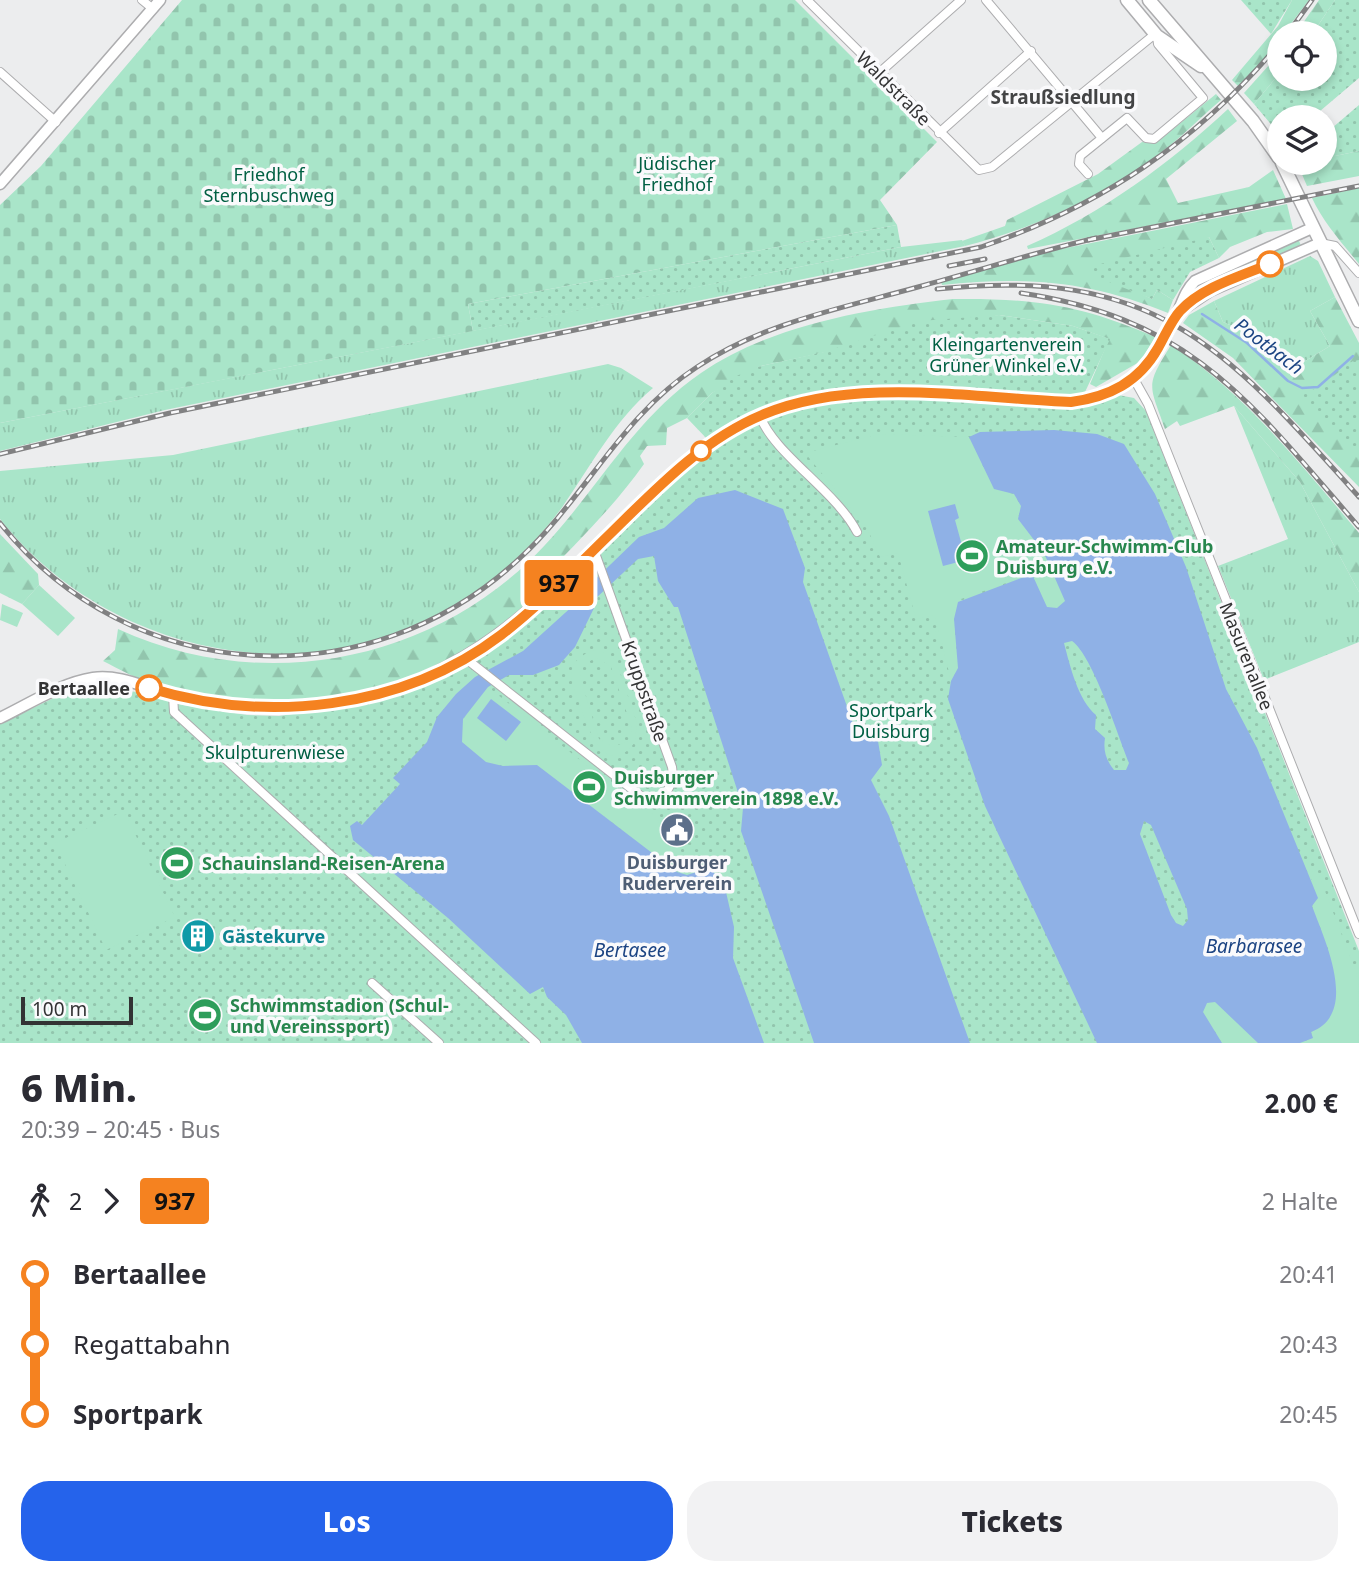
<!DOCTYPE html>
<html lang="de">
<head>
<meta charset="utf-8">
<style>
  body { margin:0; font-family:"Noto Sans",sans-serif; background:#f2f2f3; color:#2b2b33; height:100vh; display:flex; flex-direction:column; font-size:26px; white-space:nowrap }
  * { box-sizing:border-box; margin:0 }
  p { font-size:23px; color:#7c7c81 }
  .icon { flex:none; width:38px; height:38px; fill:none; stroke:currentColor; stroke-width:2; stroke-linecap:round; stroke-linejoin:round }
  .map { position:relative; height:1043px; overflow:hidden }
  .sheet { display:flex; flex-direction:column; background:#fff; flex:1 }
  .sheet>* { flex:none }
  .badge { padding:0 14px; border-radius:5px; font-size:24px; line-height:46px }
  .controls { position:absolute; left:1267px; top:21px; display:grid; gap:14px }
  .controls a { display:grid; place-items:center; width:70px; height:70px; border-radius:50%; background:#fff; box-shadow:0 4px 10px #0003; font-size:35px }
  .scale { position:absolute; left:21px; bottom:18px; width:112px; box-sizing:border-box; padding-left:7px; border:4px solid #333334; border-top:0; font-size:19px; line-height:24px; white-space:nowrap; color:#333334; -webkit-text-stroke:5px #fafafc; paint-order:stroke }
  .map>.badge { position:absolute; translate:-50% -50%; box-shadow:0 0 0 4px #fff }
  .legs { display:flex; align-items:center; gap:10px; height:77px; padding:0 21px; font-size:23px }
  .legs p { margin-inline-start:auto }
  .summary { display:flex; align-items:center; justify-content:space-between; height:119px; padding:0 21px }
  h1 { font-size:38px; font-weight:800; line-height:52px }
  .button { display:flex; gap:14px; margin-top:auto; padding:14px 21px }
  .button a { flex:1; height:80px; border-radius:28px; background:#2563eb; color:#fff; font-size:28px; font-weight:800; line-height:80px; text-align:center }
  .button a+a { background:#f2f2f3; color:#2b2b33 }
  ul { padding:0 21px; list-style:none }
  li { display:flex; align-items:center; gap:24px; height:70px; font-size:26px }
  li i { display:grid; place-items:center; width:10px; height:100%; margin:0 9px; background:currentColor }
  li i::after { content:''; width:18px; height:18px; margin:-9px; border:5px solid; border-radius:50%; background:#fff }
  li p { margin-inline-start:auto }
  li:first-child i { background:linear-gradient(#0000 50%,currentColor 0) }
  li:last-child i { background:linear-gradient(currentColor 50%,#0000 0) }
  .map>svg:first-child { display:block }
  .grass { fill:url(#grass-tufts) }
  .forest { fill:url(#forest-firs) }
  .cemetery { fill:url(#cemetery-stones) }
  .park { fill:url(#park-dots) }
  .pitch { fill:#a9e5c9; fill-rule:evenodd }
  .water { fill:#8fb1e6; fill-rule:evenodd }
  .lines { fill:none; stroke-linecap:round; stroke-linejoin:round }
  .stream { stroke:#8fb1e6; stroke-width:2.5 }
  .street-casing { stroke:#adadaf; stroke-width:10 }
  .secondary-casing { stroke:#adadaf; stroke-width:13 }
  .primary-casing { stroke:#adadaf; stroke-width:15 }
  .street { stroke:#fff; stroke-width:8 }
  .secondary { stroke:#fff; stroke-width:10 }
  .primary { stroke:#fff; stroke-width:12 }
  .rail-casing { stroke:#818182; stroke-width:5 }
  .rail { stroke:#fafafc; stroke-width:2.5; stroke-dasharray:8; stroke-linecap:butt }
  .line-1-casing { stroke:#fff; stroke-width:16 }
  .line-1 { stroke:#f58220; stroke-width:10 }
  .stop-1-dot { fill:#fff; stroke:#f58220; stroke-width:3.5 }
  .labels { text-anchor:middle; dominant-baseline:central; stroke-width:7; stroke-linejoin:round; paint-order:stroke }
  .street-label { font-size:18px; fill:#333334; stroke:#fafafc }
  .park-label { font-size:18px; fill:#016043; stroke:#fafafc }
  .leisure-label { font-size:18px; font-weight:bold; fill:#27864d; stroke:#fafafc; text-anchor:start }
  .stop-label { font-size:18px; font-weight:bold; fill:#333334; stroke:#fafafc; text-anchor:end }
  .service-label { font-size:18px; font-weight:bold; fill:#4e5e75; stroke:#fafafc }
  .culture-label { font-size:18px; font-weight:bold; fill:#0d838f; stroke:#fafafc; text-anchor:start }
  .neighbourhood-label { font-size:19px; font-weight:bold; fill:#434445; stroke:#fafafc }
  .water-label { font-size:19px; font-style:italic; fill:#1c4483; stroke:#fafafc }
</style>
</head>
<body>
<div class="map">
<svg width="1359" height="1043" viewBox="0 0 1359 1043">
  <defs>
    <pattern id="grass-tufts" width="24" height="20" patternUnits="userSpaceOnUse" patternTransform="scale(1.75)"><rect width="24" height="20" fill="#a9e5c9"/><path d="M3 7l-1-3M5 7V3M7 7l1-3M15 17l-1-3M17 17v-4M19 17l1-3" fill="none" stroke="#92c5ad"/></pattern>
    <pattern id="forest-firs" width="22" height="20" patternUnits="userSpaceOnUse" patternTransform="scale(1.75)"><rect width="22" height="20" fill="#a9e5c9"/><path d="M5 1l3.5 6h-7zM16 11l3.5 6h-7z" fill="#92c5ad"/></pattern>
    <pattern id="cemetery-stones" width="16" height="16" patternUnits="userSpaceOnUse" patternTransform="scale(1.75)"><rect width="16" height="16" fill="#a9e5c9"/><path d="M2 7V4a2 2 0 0 1 4 0v3zM10 15v-3a2 2 0 0 1 4 0v3z" fill="#92c5ad"/></pattern>
    <pattern id="park-dots" width="8" height="8" patternUnits="userSpaceOnUse" patternTransform="scale(1.75)"><rect width="8" height="8" fill="#a9e5c9"/><path d="M2 2h.1M6 6h.1" fill="none" stroke="#92c5ad" stroke-width="1.8" stroke-linecap="round"/></pattern>
  </defs>
  <rect width="100%" height="100%" fill="#ecedee"/>
  <g class="grass">
    <path d="M 1298,238 L 1301,246 L 1242,272 L 1232,267 Z"/>
    <path d="M 962,240 L 965,246 L 165,410 L 0,451 L 0,423 L 901,247 Z"/>
    <path d="M 1310,256 L 1318,261 L 1335,297 L 1310,311 L 1330,346 L 1287,372 L 1262,339 L 1223,322 L 1214,301 Z"/>
    <path d="M 608,364 L 621,368 L 653,388 C 614,421 592,464 563,506 C 546,530 524,552 502,572 C 354,704 119,670 0,519 L 0,471 L 173,455 Z"/>
    <path d="M 1234,406 L 1300,482 L 1359,592 L 1359,642 L 1264,680 L 1218,566 L 1288,539 Z"/>
  </g>
  <g class="forest">
    <path d="M 1292,0 L 1309,0 L 1284,33 L 1279,33 C 1279,51 1250,73 1238,86 L 1232,80 L 1278,26 Z"/>
    <path d="M 1319,0 L 1335,0 L 1313,33 L 1296,33 Z"/>
    <path d="M 1279,54 L 1279,74 L 1254,104 L 1244,93 Z"/>
    <path d="M 1216,94 L 1221,100 C 1203,115 1187,132 1168,147 C 1110,193 1037,228 965,246 L 962,241 L 1005,226 L 1007,220 L 1098,174 L 1142,142 L 1156,143 Z"/>
    <path d="M 1228,109 L 1237,121 L 1166,179 L 1178,203 L 1249,187 L 1273,170 L 1286,199 L 1028,249 L 1027,246 C 1102,213 1169,164 1228,109 Z"/>
    <path d="M 1359,151 L 1359,176 L 1307,186 L 1298,165 L 1325,163 L 1325,158 Z"/>
    <path d="M 1359,188 L 1359,264 C 1342,243 1323,222 1312,198 Z"/>
    <path d="M 1287,204 L 1293,229 L 1267,232 L 1230,247 L 1219,258 L 1209,237 L 1128,288 L 1152,299 L 1157,290 L 1173,300 L 1168,313 C 1089,281 1027,276 942,285 L 941,282 L 1051,251 Z"/>
    <path d="M 1335,297 L 1359,343 L 1359,487 L 1233,358 L 1183,323 L 1189,315 L 1214,301 L 1223,322 L 1262,339 L 1287,372 L 1330,346 L 1310,311 Z"/>
    <path d="M 953,299 C 1033,298 1082,305 1155,337 L 1141,361 L 1096,387 L 1090,384 L 1109,339 L 1073,326 L 999,315 L 761,366 L 712,393 L 687,418 L 667,428 L 666,445 L 647,446 L 640,456 L 644,464 C 613,508 575,544 538,583 L 543,593 C 517,613 491,638 463,655 C 373,708 249,719 152,684 C 135,678 119,669 103,661 L 115,650 L 118,629 C 263,696 437,662 545,545 C 599,487 635,418 701,373 C 770,325 871,308 953,299 Z"/>
    <path d="M 1171,345 C 1246,394 1301,465 1359,533 L 1359,592 L 1300,482 L 1234,406 L 1180,426 L 1177,421 L 1165,429 C 1149,383 1145,387 1171,345 Z"/>
    <path d="M 0,534 L 38,574 L 39,585 L 22,604 L 0,593 Z"/>
  </g>
  <path class="cemetery" d="M 182,0 L 795,0 L 937,142 L 880,200 L 897,225 L 468,304 L 473,331 L 0,423 L 0,205 L 41,166 Z"/>
  <g class="park">
    <path d="M 1241,0 L 1292,0 L 1271,34 Z"/>
    <path d="M 1335,0 L 1359,0 L 1359,78 L 1313,117 L 1279,117 L 1279,134 L 1254,104 L 1279,74 L 1279,79 L 1325,79 L 1325,33 L 1313,33 Z"/>
    <path d="M 1359,105 L 1359,151 L 1325,158 L 1325,134 Z"/>
    <path d="M 897,225 L 901,247 L 473,331 L 468,304 Z"/>
    <path d="M 1209,237 L 1219,258 L 1190,272 L 1173,300 L 1157,290 L 1152,299 L 1089,274 L 1088,267 Z"/>
    <path d="M 999,315 L 1073,326 L 1110,339 L 1085,392 L 1081,395 L 869,387 L 830,389 L 759,411 L 729,424 L 708,440 L 687,418 L 712,393 L 734,377 L 761,366 L 824,352 L 920,321 Z"/>
    <path d="M 1359,360 L 1359,458 L 1301,394 L 1318,388 L 1353,361 Z"/>
    <path d="M 1118,395 L 1134,398 L 1146,411 L 1359,951 L 1359,1043 L 0,1043 L 0,724 L 72,689 L 102,683 L 183,705 L 247,715 L 279,716 L 375,702 L 457,672 L 513,634 L 679,474 L 725,438 L 763,417 L 821,401 L 871,397 L 1066,406 Z"/>
  </g>
  <g class="pitch">
    <path d="M 879,434 L 969,437 L 994,489 L 1014,494 L 1021,506 L 1018,519 L 1044,553 L 1065,601 L 1057,608 L 1047,607 L 1031,574 L 961,599 L 954,619 L 958,668 L 951,681 L 941,639 L 935,639 L 935,632 L 939,631 L 935,615 L 916,619 L 898,553 L 880,557 L 867,528 L 805,453 Z"/>
    <path d="M 39,585 L 75,618 L 58,636 L 22,604 Z"/>
    <path d="M 2,604 L 23,613 L 17,627 L 0,620 Z"/>
    <path d="M 597,650 L 609,654 L 616,661 L 637,723 L 635,742 C 606,781 588,729 581,707 C 577,696 569,681 572,669 C 575,658 586,652 597,650 ZM 597,658 L 611,667 L 632,728 L 628,741 L 613,747 L 599,739 L 580,677 C 580,665 586,662 597,658 Z"/>
    <path d="M 488,687 L 643,810 L 655,815 L 686,873 L 678,872 L 537,766 L 503,766 L 478,757 L 467,748 L 460,737 L 463,719 Z"/>
    <path d="M 124,811 L 175,917 L 106,950 L 55,843 Z"/>
    <path d="M 1317,870 L 1359,980 L 1358,1043 L 1300,1043 L 1313,1038 L 1311,1032 L 1327,1022 L 1330,953 L 1312,906 L 1318,898 L 1309,873 Z"/>
    <path d="M 1215,1002 L 1258,1043 L 1222,1043 L 1203,1012 L 1207,1003 Z"/>
  </g>
  <g class="water">
    <path d="M 1054,430 L 1097,434 L 1124,444 L 1155,494 L 1186,567 L 1226,689 L 1257,748 L 1318,898 L 1312,906 C 1326,943 1359,1014 1311,1032 L 1313,1038 L 1300,1043 L 1258,1043 L 1215,1002 L 1207,1003 L 1203,1012 L 1222,1043 L 1097,1043 L 985,806 L 948,699 L 951,681 L 958,668 L 954,619 L 958,602 L 1032,574 L 1047,607 L 1057,608 L 1065,601 L 1044,553 L 1018,519 L 1021,506 L 1014,494 L 994,489 L 969,437 L 980,432 ZM 1072,641 C 1093,656 1118,736 1129,763 L 1126,770 L 1114,770 C 1106,760 1103,751 1105,738 L 1095,729 L 1096,715 C 1078,700 1070,666 1064,643 ZM 1144,821 L 1151,825 L 1187,909 L 1188,920 L 1183,926 L 1176,923 L 1171,915 L 1140,834 Z"/>
    <path d="M 735,490 L 783,509 L 805,568 L 803,582 L 856,732 L 873,730 L 877,735 L 882,765 L 871,780 L 889,816 L 970,1043 L 814,1043 L 741,831 L 743,808 L 678,607 L 674,607 L 658,581 L 654,556 L 638,559 L 595,599 L 594,608 L 575,647 L 559,665 L 533,675 L 509,675 L 488,687 L 463,719 L 462,742 L 486,762 L 503,766 L 537,765 L 677,872 L 687,875 L 706,869 L 713,871 L 726,892 L 734,927 L 733,958 L 764,1043 L 582,1043 L 566,1015 L 547,997 L 543,987 L 530,994 L 448,918 L 353,840 L 350,826 L 357,821 L 362,825 L 400,784 L 393,778 L 427,742 L 437,717 L 456,694 L 475,677 L 523,651 L 576,603 L 583,591 L 639,537 L 664,528 L 698,498 Z"/>
    <path d="M 955,504 L 959,518 L 955,520 L 966,560 L 943,566 L 928,511 Z"/>
    <path d="M 491,699 L 521,722 L 506,741 L 477,718 Z"/>
  </g>
  <g class="lines">
    <path class="stream" d="M 1202,314 L 1247,343 L 1288,381 L 1302,388 L 1318,387 L 1353,356"/>
    <g class="street-casing">
      <g id="street">
        <path d="M 142,0 L 153,9"/>
        <path d="M 807,0 L 979,170 L 992,167 L 1155,34"/>
        <path d="M 986,0 L 1102,138"/>
        <path d="M 0,72 L 56,122"/>
        <path d="M 879,73 L 961,0"/>
        <path d="M 939,133 L 1031,51"/>
        <path d="M 1088,174 L 1079,164 L 1080,156 L 1127,118 L 1146,138 L 1154,139 L 1203,98 L 1158,44 L 1157,36"/>
        <path d="M 1320,243 L 1335,246 L 1359,273"/>
        <path d="M 1134,379 L 1148,404 L 1359,934"/>
        <path d="M 760,416 C 774,454 836,491 857,532"/>
        <path d="M 465,658 L 642,797 C 663,806 675,785 672,767 L 594,550"/>
        <path d="M 173,695 L 174,712 L 536,1043"/>
        <path d="M 372,983 L 439,1043"/>
      </g>
    </g>
    <g class="secondary-casing">
      <g id="secondary">
        <path d="M 0,184 L 160,0"/>
        <path d="M 1180,311 L 1210,291 L 1320,243"/>
        <path d="M 0,718 C 29,704 61,683 93,678 C 121,674 147,689 173,695 C 245,712 320,712 391,690 C 490,659 559,583 632,513 C 678,469 725,424 787,405 C 868,380 985,399 1071,402 C 1129,394 1153,365 1177,314 C 1183,301 1185,291 1195,281 L 1312,228"/>
      </g>
    </g>
    <g class="primary-casing">
      <g id="primary">
        <path d="M 1127,0 L 1157,36 L 1201,66"/>
        <path d="M 1149,0 L 1253,121 L 1279,158"/>
        <path d="M 1282,163 L 1359,321"/>
      </g>
    </g>
    <use href="#street" class="street"/>
    <use href="#secondary" class="secondary"/>
    <use href="#primary" class="primary"/>
    <g class="rail-casing">
      <g id="rail">
        <path d="M 1288,33 L 1312,0"/>
        <path d="M 1088,240 L 1359,186"/>
        <path d="M 949,266 L 985,259"/>
        <path d="M 937,289 C 1155,266 1224,346 1359,497"/>
        <path d="M 1021,293 C 1194,319 1252,404 1359,527"/>
        <path d="M 0,454 L 170,413 L 981,247 C 1101,206 1197,142 1279,44"/>
        <path d="M 0,523 C 130,687 369,700 520,558 C 585,498 621,416 697,367 C 763,323 842,308 918,287 C 977,271 1036,252 1096,238"/>
      </g>
    </g>
    <use href="#rail" class="rail"/>
  </g>
  <g class="lines">
    <g class="line-1-casing">
      <path id="line-1" d="M 149,688 C 266,724 402,710 501,635 C 540,605 575,568 610,534 C 656,489 702,440 762,415 C 853,376 974,398 1071,402 C 1109,397 1139,382 1158,348 C 1165,336 1171,321 1180,311 C 1202,287 1241,276 1270,264"/>
    </g>
    <use href="#line-1" class="line-1"/>
  </g>
  <defs>
    <g id="stadium-disc" transform="scale(1.75)"><circle r="9.5" fill="#2e9e5b" stroke="#fafafc"/><path d="M0-5a6.5 5 0 1 0 0 10a6.5 5 0 1 0 0-10ZM-3.5-1.8h7v3.6h-7Z" fill="#fff"/></g>
    <g id="civic-disc" transform="scale(1.75)"><circle r="9.5" fill="#5c6f8a" stroke="#fafafc"/><path d="M-.6-6.5H3V-4.5H.6V-3L4-1V1h2V6H-6V1h2V-1L-.6-3ZM-1.2 2.5V6h2.4V2.5Z" fill="#fff"/></g>
    <g id="building-disc" transform="scale(1.75)"><circle r="9.5" fill="#0f9aa8" stroke="#fafafc"/><path d="M-4-6H4V6H1V3H-1V6H-4ZM-2.5-4.3h1.7v1.8h-1.7ZM.8-4.3h1.7v1.8H.8ZM-2.5-1h1.7V.8h-1.7ZM.8-1h1.7V.8H.8Z" fill="#fff"/></g>
  </defs>
  <g fill-rule="evenodd">
    <use href="#stadium-disc" x="972" y="556"/>
    <use href="#stadium-disc" x="589" y="787"/>
    <use href="#civic-disc" x="677" y="830"/>
    <use href="#stadium-disc" x="177" y="863"/>
    <use href="#building-disc" x="198" y="936"/>
    <use href="#stadium-disc" x="205" y="1015"/>
  </g>
  <g class="stop-1-dot">
    <circle cx="1270" cy="264" r="12"/>
    <circle cx="701" cy="451" r="9"/>
    <circle cx="149" cy="688" r="12"/>
  </g>
  <g class="labels">
    <g class="street-label">
      <text transform="translate(894 88) rotate(45)">Waldstraße</text>
      <text transform="translate(1247 656) rotate(68)">Masurenallee</text>
      <text transform="translate(645 691) rotate(71)">Kruppstraße</text>
    </g>
    <g class="park-label">
      <text x="677" y="163">Jüdischer<tspan x="677" dy="21">Friedhof</tspan></text>
      <text x="269" y="174">Friedhof<tspan x="269" dy="21">Sternbuschweg</tspan></text>
      <text x="1007" y="344">Kleingartenverein<tspan x="1007" dy="21">Grüner Winkel e.V.</tspan></text>
      <text x="891" y="710">Sportpark<tspan x="891" dy="21">Duisburg</tspan></text>
      <text x="275" y="752">Skulpturenwiese</text>
    </g>
    <g class="leisure-label">
      <text x="996" y="546">Amateur-Schwimm-Club<tspan x="996" dy="21">Duisburg e.V.</tspan></text>
      <text x="614" y="777">Duisburger<tspan x="614" dy="21">Schwimmverein 1898 e.V.</tspan></text>
      <text x="202" y="863">Schauinsland-Reisen-Arena</text>
      <text x="230" y="1005">Schwimmstadion (Schul-<tspan x="230" dy="21">und Vereinssport)</tspan></text>
    </g>
    <g class="stop-label">
      <text x="130" y="688">Bertaallee</text>
    </g>
    <g class="service-label">
      <text x="677" y="862">Duisburger<tspan x="677" dy="21">Ruderverein</tspan></text>
    </g>
    <g class="culture-label">
      <text x="222" y="936">Gästekurve</text>
    </g>
    <g class="neighbourhood-label">
      <text x="1063" y="97">Straußsiedlung</text>
    </g>
    <g class="water-label">
      <text transform="translate(1269 346) rotate(37)">Pootbach</text>
      <text x="1254" y="946">Barbarasee</text>
      <text x="630" y="950">Bertasee</text>
    </g>
  </g>
</svg>
<div class="controls">
<a><svg class="icon" aria-label="locate" viewBox="0 0 24 24"><circle cx="12" cy="12" r="6"/><path d="M12 2v4M12 18v4M2 12h4M18 12h4"/></svg></a>
<a><svg class="icon" aria-label="layers" viewBox="0 0 24 24"><path d="M12 4l9 5-9 5-9-5zM3 14l9 5 9-5"/></svg></a>
</div>
<div class="scale">100 m</div>
<b class="badge" style="left:559px;top:583px;background:#f58220;color:#111">937</b>
</div>
<section class="sheet">
<div class="summary"><div><h1>6 Min.</h1><p>20:39 – 20:45 · Bus</p></div><b>2.00 €</b></div>
<div class="legs"><svg class="icon" aria-label="walk" viewBox="0 0 24 24"><circle cx="13" cy="4" r="2"/><path d="M13 8l-2 6 4 7M11 14l-3 7M7 12l3-4h3l4 4"/></svg>2<svg class="icon" aria-label="forward" viewBox="0 0 24 24"><path d="M9 5l7 7-7 7"/></svg><b class="badge" style="background:#f58220;color:#111">937</b><p>2 Halte</p></div>
<ul>
<li><i style="color:#f58220"></i><b>Bertaallee</b><p>20:41</p></li>
<li><i style="color:#f58220"></i><span>Regattabahn</span><p>20:43</p></li>
<li><i style="color:#f58220"></i><b>Sportpark</b><p>20:45</p></li>
</ul>
<div class="button"><a>Los</a><a>Tickets</a></div>
</section>
</body>
</html>
